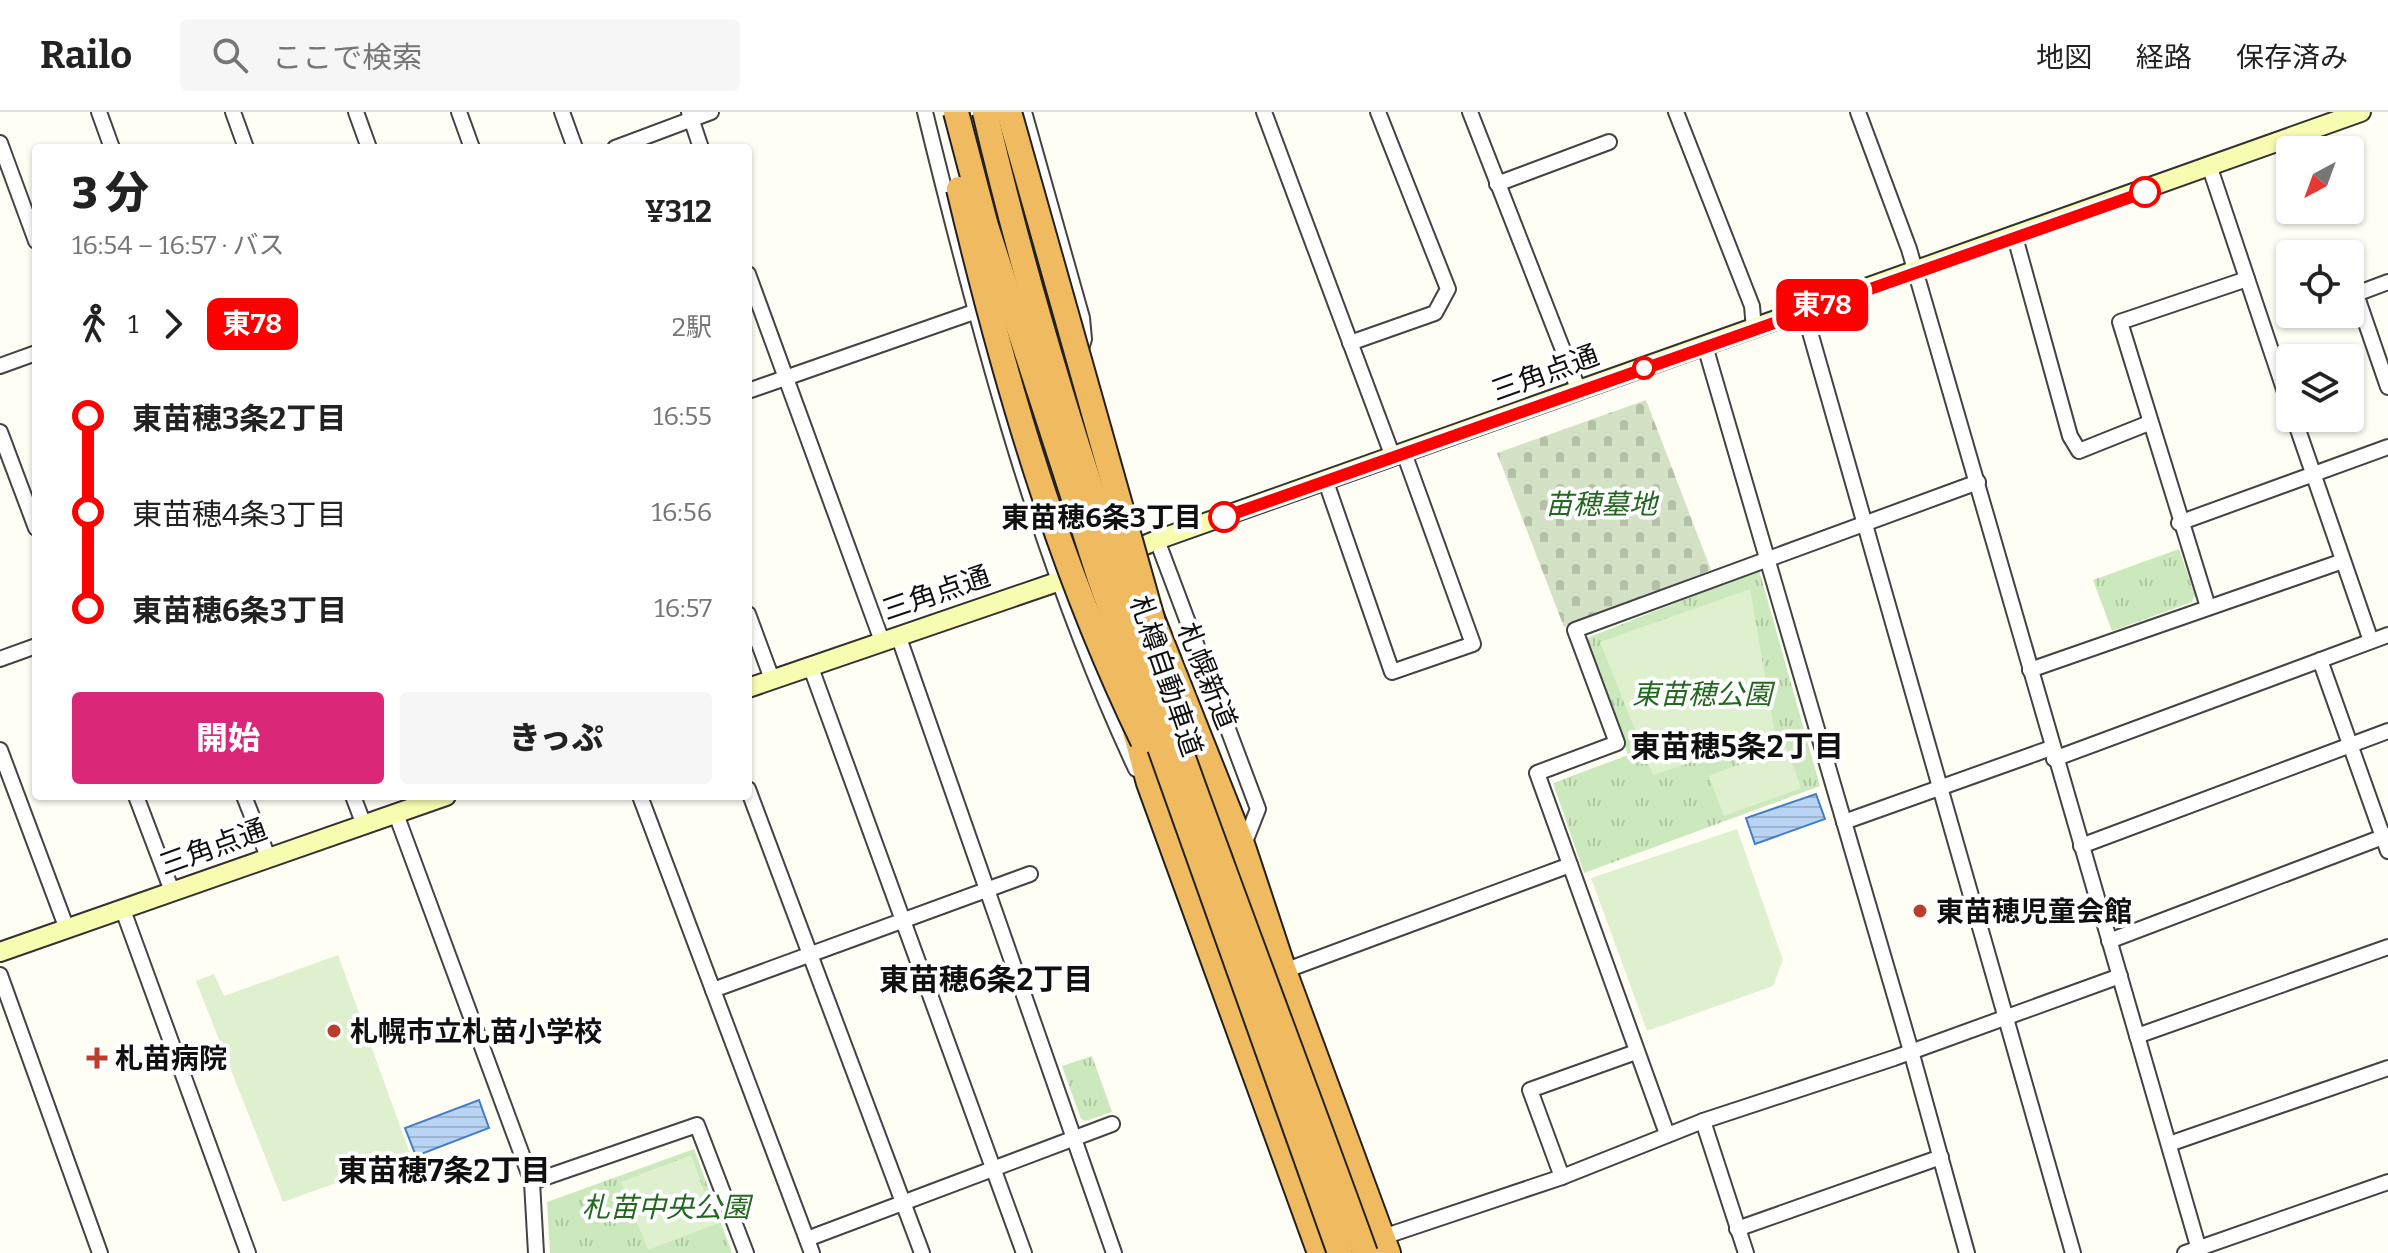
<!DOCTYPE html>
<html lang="ja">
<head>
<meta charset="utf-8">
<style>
  body { margin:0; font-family:Bitter,"Noto Sans JP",serif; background:#f6f6f6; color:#222; height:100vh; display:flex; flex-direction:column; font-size:30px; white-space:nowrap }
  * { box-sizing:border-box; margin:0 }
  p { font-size:26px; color:#767676 }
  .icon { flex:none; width:44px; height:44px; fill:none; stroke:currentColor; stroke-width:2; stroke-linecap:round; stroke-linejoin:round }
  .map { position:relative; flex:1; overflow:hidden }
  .side { position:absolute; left:32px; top:32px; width:720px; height:656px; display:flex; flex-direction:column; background:#fff; border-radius:8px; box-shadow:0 2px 6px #0004 }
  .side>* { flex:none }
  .badge { padding:0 16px; border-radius:12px; font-size:28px; line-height:52px }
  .needle { width:52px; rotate:221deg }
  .buttons { position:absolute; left:2276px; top:24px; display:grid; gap:16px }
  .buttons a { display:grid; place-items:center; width:88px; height:88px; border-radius:8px; background:#fff; box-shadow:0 2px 6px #0004; font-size:40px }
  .map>.badge { position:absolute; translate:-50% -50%; box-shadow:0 0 0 4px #fff }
  .legs { display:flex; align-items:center; gap:12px; height:88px; padding:0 40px; font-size:26px }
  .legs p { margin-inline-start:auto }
  .summary { display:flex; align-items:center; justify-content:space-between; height:136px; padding:0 40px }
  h1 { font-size:44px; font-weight:800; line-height:60px }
  .button { display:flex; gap:16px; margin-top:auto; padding:16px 40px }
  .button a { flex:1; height:92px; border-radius:8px; background:#db2777; color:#fff; font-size:32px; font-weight:800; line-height:92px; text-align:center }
  .button a+a { background:#f6f6f6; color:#222 }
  ul { padding:0 40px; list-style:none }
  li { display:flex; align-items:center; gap:28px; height:96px; font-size:30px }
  li i { display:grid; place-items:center; width:12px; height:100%; margin:0 10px; background:currentColor }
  li i::after { content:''; width:20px; height:20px; margin:-10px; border:6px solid; border-radius:50%; background:#fff }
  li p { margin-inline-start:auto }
  li:first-child i { background:linear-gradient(#0000 50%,currentColor 0) }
  li:last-child i { background:linear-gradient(currentColor 50%,#0000 0) }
  header { display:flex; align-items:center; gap:48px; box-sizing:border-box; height:112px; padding:0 40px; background:#fff; border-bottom:2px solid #e0e0e0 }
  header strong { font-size:38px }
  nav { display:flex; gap:44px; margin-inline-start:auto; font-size:28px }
  .search { width:560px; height:72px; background:#f6f6f6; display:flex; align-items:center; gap:20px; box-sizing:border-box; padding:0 28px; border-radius:8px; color:#767676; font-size:30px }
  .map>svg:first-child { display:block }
  .cemetery { fill:url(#cemetery-stones) }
  .park { fill:url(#park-tufts) }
  .pitch { fill:#dff0cf }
  .water { fill:url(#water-rules); stroke:#427dca; stroke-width:2 }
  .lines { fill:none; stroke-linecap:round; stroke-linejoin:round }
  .street-casing { stroke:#434343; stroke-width:18 }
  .secondary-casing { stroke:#323232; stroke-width:22 }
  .highway-casing { stroke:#212121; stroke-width:28 }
  .street { stroke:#fff; stroke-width:14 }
  .secondary { stroke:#f8fcb1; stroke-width:18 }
  .highway { stroke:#f0ba60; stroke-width:24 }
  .highway-bridge-casing { stroke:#212121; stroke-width:28; stroke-linecap:butt }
  .highway-bridge { stroke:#f0ba60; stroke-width:24 }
  .line-1-casing { stroke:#fff; stroke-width:18 }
  .line-1 { stroke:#f00; stroke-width:12 }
  .stop-1-dot { fill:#fff; stroke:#f00; stroke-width:4 }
  .poi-dot { fill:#bd3d2b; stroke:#fff; stroke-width:3 }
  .labels { text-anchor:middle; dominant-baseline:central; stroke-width:8; stroke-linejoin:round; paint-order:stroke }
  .street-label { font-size:28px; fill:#101010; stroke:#fff }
  .park-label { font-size:28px; font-style:italic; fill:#246721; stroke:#fff }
  .stop-label { font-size:28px; font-weight:bold; fill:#101010; stroke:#fff; text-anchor:end }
  .poi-label { font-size:28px; font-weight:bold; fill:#101010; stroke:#fff; text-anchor:start }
  .neighbourhood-label { font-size:30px; font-weight:bold; fill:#101010; stroke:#fff }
</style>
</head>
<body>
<header>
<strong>Railo</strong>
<div class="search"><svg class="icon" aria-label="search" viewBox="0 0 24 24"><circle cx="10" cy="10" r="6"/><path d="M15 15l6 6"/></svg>ここで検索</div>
<nav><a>地図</a><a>経路</a><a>保存済み</a></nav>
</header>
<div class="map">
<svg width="2388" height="1141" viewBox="0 0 2388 1141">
  <defs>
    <pattern id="cemetery-stones" width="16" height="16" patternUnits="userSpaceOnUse" patternTransform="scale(2)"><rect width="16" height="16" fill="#d3e1c4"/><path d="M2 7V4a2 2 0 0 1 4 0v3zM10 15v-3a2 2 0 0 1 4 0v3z" fill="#b4c0a7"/></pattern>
    <pattern id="park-tufts" width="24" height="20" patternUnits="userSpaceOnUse" patternTransform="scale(2)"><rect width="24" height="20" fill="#cce9bd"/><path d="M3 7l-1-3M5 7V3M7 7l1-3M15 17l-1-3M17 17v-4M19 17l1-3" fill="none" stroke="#aec7a1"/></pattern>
    <pattern id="water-rules" width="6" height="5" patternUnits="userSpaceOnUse" patternTransform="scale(2)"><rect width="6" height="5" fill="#b9d4f5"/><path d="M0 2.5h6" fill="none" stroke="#9eb5d1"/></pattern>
  </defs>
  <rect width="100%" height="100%" fill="#fffef4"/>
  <path class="cemetery" d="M 1646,288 L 1711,458 L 1564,515 L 1497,341 Z"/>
  <g class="park">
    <path d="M 2179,437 L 2195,483 L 2192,490 L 2112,519 L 2093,468 Z"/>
    <path d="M 1759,458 L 1820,674 L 1584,761 L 1553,671 L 1628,643 L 1587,526 Z"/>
    <path d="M 1092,944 L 1112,1000 L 1086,1009 L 1081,1007 L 1062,954 Z"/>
    <path d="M 694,1037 L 732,1141 L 550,1141 L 547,1090 Z"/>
  </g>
  <g class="pitch">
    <path d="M 1750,477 L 1775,622 L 1653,663 L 1600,530 Z"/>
    <path d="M 1786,635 L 1801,676 L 1724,704 L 1709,664 Z"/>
    <path d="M 1737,717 L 1783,848 L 1773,874 L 1647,919 L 1591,766 Z"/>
    <path d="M 338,843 L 411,1044 L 283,1090 L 196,869 L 214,862 L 224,884 Z"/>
    <path d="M 691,1043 L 716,1112 L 648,1138 L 621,1070 Z"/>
  </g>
  <g class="water">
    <path d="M 1816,682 L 1825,707 L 1755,732 L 1746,706 Z"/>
    <path d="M 479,988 L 489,1016 L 416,1044 L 405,1016 Z"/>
  </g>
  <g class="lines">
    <g class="street-casing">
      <g id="street">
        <path d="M 99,0 L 112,36"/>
        <path d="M 233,0 L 246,36"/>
        <path d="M 356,0 L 369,36"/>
        <path d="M 459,0 L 472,36"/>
        <path d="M 562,0 L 575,36"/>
        <path d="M 689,0 L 701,36"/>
        <path d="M 925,0 C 980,224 1038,447 1136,657"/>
        <path d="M 1024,0 L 1082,206 L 1084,227 L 1069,275"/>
        <path d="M 1264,0 L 1393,345"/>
        <path d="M 1470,0 L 1579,279"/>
        <path d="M 1676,0 L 1752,194 L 1754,217"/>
        <path d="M 1858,0 L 1909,137 L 2200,1141"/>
        <path d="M 0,31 L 36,129"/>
        <path d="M 615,36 L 711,0"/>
        <path d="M 2210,56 L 2290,295"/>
        <path d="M 1497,72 L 1609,30"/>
        <path d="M 2015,125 L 2070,324 L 2079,339 L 2149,311"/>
        <path d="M 748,162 L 882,529"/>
        <path d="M 2388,170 L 2356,182 L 2388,275"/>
        <path d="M 1804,199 L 2073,1141"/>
        <path d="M 1350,231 L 1435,201 L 1448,177 L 1378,0"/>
        <path d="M 1705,234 L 1911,939 L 1967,1141"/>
        <path d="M 0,254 L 36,241"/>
        <path d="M 748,279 L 974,200"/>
        <path d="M 2294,306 L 2371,529"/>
        <path d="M 0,320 L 36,416"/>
        <path d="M 1326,370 L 1392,560 L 1473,532 L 1404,341"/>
        <path d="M 2179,411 L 2388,335"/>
        <path d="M 1157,428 L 1258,697 L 1243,735"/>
        <path d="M 2208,495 L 2120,210 L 2247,167"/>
        <path d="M 748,502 L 772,567"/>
        <path d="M 898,523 L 1114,1141"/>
        <path d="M 0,547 L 36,534"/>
        <path d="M 2320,548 L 2388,739"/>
        <path d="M 810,553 L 1024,1141"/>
        <path d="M 2030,558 L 2343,449"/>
        <path d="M 0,638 L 67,817"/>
        <path d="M 2054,647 L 2388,523"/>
        <path d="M 748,677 L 922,1141"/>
        <path d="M 136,684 L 172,779"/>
        <path d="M 244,684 L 268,745"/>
        <path d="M 353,684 L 364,713"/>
        <path d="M 640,684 L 812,1141"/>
        <path d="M 396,702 L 532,1070 L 536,1141"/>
        <path d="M 1844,710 L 2051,636"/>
        <path d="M 2081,734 L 2388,619"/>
        <path d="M 123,798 L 248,1141"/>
        <path d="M 2109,829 L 2388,723"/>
        <path d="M 1284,859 L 1570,753"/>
        <path d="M 0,863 L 100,1141"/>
        <path d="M 713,878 L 1030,762"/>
        <path d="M 2137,924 L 2388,835"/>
        <path d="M 1703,1009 L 1746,1141"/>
        <path d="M 1667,1022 L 1537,661 L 1617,631 L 1575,518 L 1978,370"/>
        <path d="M 2169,1032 L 2388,956"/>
        <path d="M 1562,1065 L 1530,978 L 1636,940"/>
        <path d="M 532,1070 L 697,1013 L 746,1141"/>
        <path d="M 1737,1117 L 1941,1045"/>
        <path d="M 1383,1125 L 1562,1065 L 1703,1009 L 1894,946 L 2120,864"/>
        <path d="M 807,1127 L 1112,1012"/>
        <path d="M 2185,1141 L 2388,1070"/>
      </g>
    </g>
    <g class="secondary-casing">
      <g id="secondary">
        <path d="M 748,576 L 1057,470 L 1157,428 L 2361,0"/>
        <path d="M 0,840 L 446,684"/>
      </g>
    </g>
    <g class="highway-casing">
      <g id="highway">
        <path d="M 1010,41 L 1030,135"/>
        <path d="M 1148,496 L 1243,735 L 1284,859 L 1388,1141"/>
        <path d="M 1132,608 L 1149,671 L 1320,1141"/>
      </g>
    </g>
    <use href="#street" class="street"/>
    <use href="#secondary" class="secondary"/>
    <use href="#highway" class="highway"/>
    <g class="highway-bridge-casing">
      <g id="highway-bridge">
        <path d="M 956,0 L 986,114 L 1100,467 L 1340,1141"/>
        <path d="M 985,0 C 1076,390 1229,765 1365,1141"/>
        <path d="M 1009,0 L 1155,517"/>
        <path d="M 959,77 C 1004,266 1058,454 1143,629"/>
      </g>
    </g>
    <use href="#highway-bridge" class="highway-bridge"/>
  </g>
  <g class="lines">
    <g class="line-1-casing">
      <path id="line-1" d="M 1224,405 L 2145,80"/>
    </g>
    <use href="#line-1" class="line-1"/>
  </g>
  <g class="stop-1-dot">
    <circle cx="2145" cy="80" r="14"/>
    <circle cx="1644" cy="256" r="10"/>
    <circle cx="1224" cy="405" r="14"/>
  </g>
  <g class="poi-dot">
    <circle cx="1920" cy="799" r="8"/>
    <circle cx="334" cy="919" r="8"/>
    <path d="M93 934h8v8h8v8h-8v8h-8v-8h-8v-8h8z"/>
  </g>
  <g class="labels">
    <g class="street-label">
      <text transform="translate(1545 261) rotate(-20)">三角点通</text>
      <text transform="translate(936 481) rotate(-19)">三角点通</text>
      <text transform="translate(1166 564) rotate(71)">札樽自動車道</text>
      <text transform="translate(1207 564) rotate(68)">札幌新道</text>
      <text transform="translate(213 735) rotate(-20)">三角点通</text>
    </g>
    <g class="park-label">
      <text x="1601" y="392">苗穂墓地</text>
      <text x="1702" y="582">東苗穂公園</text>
      <text x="666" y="1095">札苗中央公園</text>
    </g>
    <g class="stop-label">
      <text x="1202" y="405">東苗穂6条3丁目</text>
    </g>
    <g class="poi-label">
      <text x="1936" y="799">東苗穂児童会館</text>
      <text x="350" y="919">札幌市立札苗小学校</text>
      <text x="115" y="946">札苗病院</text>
    </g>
    <g class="neighbourhood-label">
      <text x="1737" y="635">東苗穂5条2丁目</text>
      <text x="986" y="868">東苗穂6条2丁目</text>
      <text x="444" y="1059">東苗穂7条2丁目</text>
    </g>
  </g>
</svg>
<div class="buttons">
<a><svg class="needle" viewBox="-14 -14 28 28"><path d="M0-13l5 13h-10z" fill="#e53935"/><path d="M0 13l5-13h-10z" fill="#767676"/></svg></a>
<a><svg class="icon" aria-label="locate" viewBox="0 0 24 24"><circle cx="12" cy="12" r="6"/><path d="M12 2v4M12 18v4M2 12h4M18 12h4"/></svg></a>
<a><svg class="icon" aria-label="layers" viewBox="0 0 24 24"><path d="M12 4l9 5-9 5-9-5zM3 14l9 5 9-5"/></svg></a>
</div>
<b class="badge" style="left:1822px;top:193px;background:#f00;color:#fff">東78</b>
<section class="side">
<div class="summary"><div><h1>3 分</h1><p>16:54 – 16:57 · バス</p></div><b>¥312</b></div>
<div class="legs"><svg class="icon" aria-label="walk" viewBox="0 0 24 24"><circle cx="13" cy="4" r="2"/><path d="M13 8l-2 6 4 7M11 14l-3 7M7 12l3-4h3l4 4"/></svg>1<svg class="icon" aria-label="forward" viewBox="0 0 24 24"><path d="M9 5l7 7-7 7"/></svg><b class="badge" style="background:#f00;color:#fff">東78</b><p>2駅</p></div>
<ul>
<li><i style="color:#f00"></i><b>東苗穂3条2丁目</b><p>16:55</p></li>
<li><i style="color:#f00"></i><span>東苗穂4条3丁目</span><p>16:56</p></li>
<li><i style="color:#f00"></i><b>東苗穂6条3丁目</b><p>16:57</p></li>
</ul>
<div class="button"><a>開始</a><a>きっぷ</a></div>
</section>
</div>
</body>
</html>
